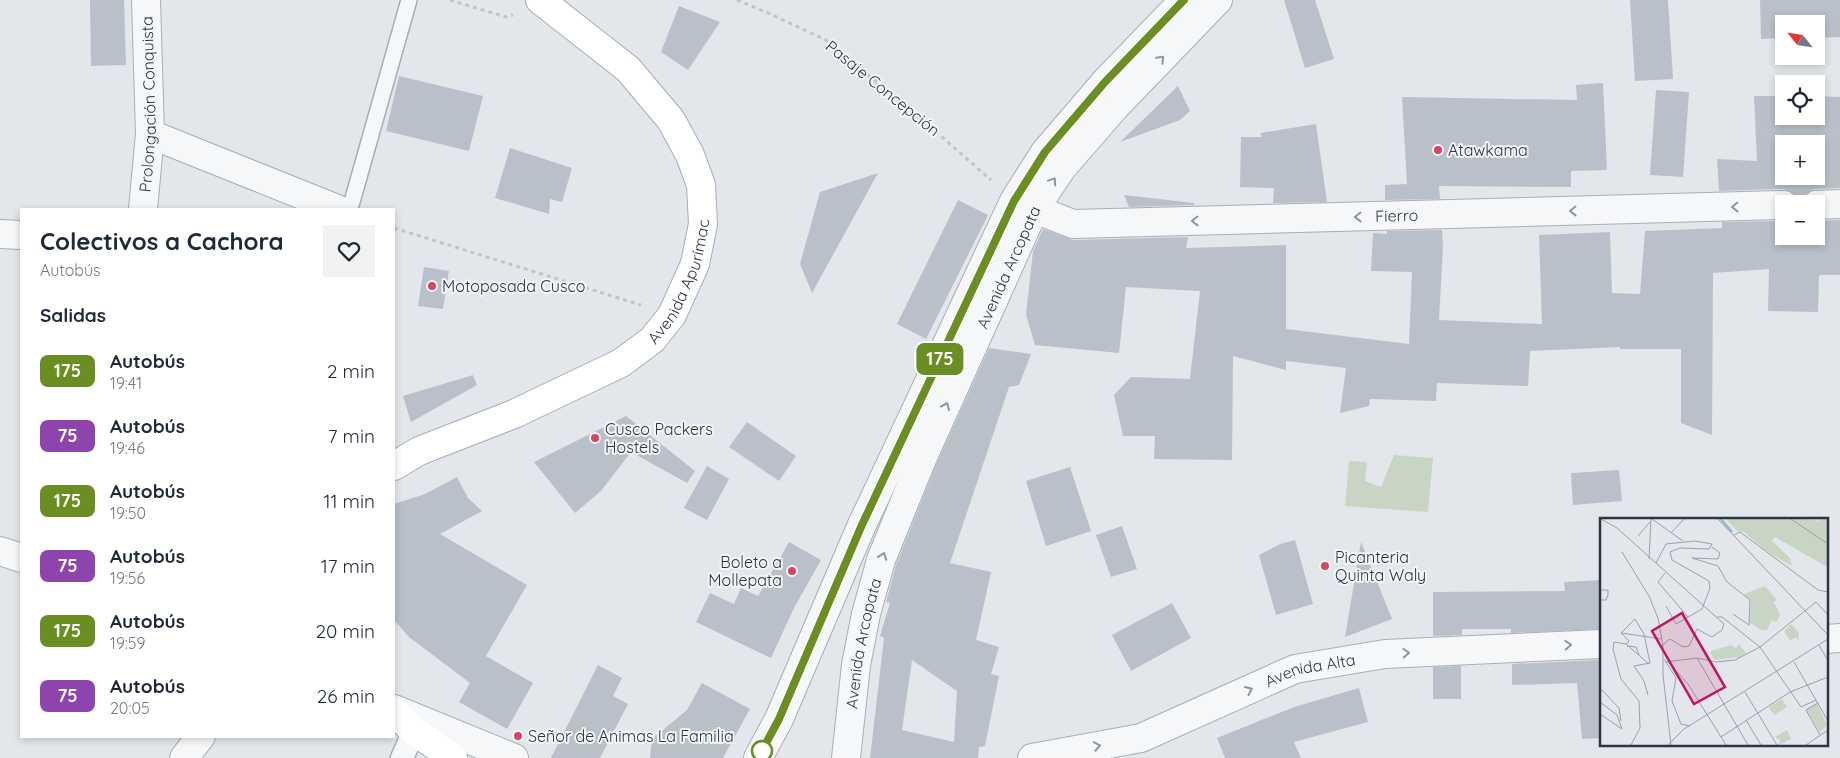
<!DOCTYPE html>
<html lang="es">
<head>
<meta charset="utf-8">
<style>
  body { margin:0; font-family:Quicksand,sans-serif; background:#f2f2f3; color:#1f2937; height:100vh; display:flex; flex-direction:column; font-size:19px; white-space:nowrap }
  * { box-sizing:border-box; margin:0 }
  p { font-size:16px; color:#747a83 }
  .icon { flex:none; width:28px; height:28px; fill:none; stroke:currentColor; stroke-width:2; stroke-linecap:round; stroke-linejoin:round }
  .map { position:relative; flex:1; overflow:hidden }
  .sheet { position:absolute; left:20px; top:208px; width:375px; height:530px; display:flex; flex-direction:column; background:#fff; border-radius:0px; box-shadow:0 2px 8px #0003 }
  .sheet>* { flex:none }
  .badge { padding:0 10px; border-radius:8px; font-size:18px; line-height:32px }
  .needle { width:32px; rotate:300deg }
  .fabs { position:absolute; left:1775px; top:15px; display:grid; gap:10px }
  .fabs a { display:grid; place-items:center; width:50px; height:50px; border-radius:0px; background:#fff; box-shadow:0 2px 8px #0003; font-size:25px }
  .map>.badge { position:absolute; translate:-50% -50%; box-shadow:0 0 0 2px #fff }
  h2 { padding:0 20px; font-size:19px; line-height:45px }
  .round { display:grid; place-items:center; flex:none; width:52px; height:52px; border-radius:0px; background:#f2f2f3 }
  .overview { display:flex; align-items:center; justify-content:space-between; height:85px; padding:0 20px }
  h1 { font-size:24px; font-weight:800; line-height:38px }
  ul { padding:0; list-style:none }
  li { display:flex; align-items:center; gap:15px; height:65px; padding:0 20px }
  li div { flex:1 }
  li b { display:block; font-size:19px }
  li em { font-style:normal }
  li .badge { min-width:55px; font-weight:700; text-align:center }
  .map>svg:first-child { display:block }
  .green { fill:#c9d5c4 }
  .building { fill:#bac0c9; fill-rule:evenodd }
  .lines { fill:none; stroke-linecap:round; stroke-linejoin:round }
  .service-casing { stroke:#a8aeb6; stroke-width:18 }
  .pedestrian-casing { stroke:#a8aeb6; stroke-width:25 }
  .minor-casing { stroke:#a8aeb6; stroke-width:30 }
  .secondary-casing { stroke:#a8aeb6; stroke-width:30 }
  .path { stroke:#c1c5ca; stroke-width:3; stroke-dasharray:4 4; stroke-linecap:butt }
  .service { stroke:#f6f7f9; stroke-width:15 }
  .pedestrian { stroke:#f6f7f9; stroke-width:22 }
  .minor { stroke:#f6f7f9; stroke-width:28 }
  .secondary { stroke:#fff; stroke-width:28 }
  .oneway { stroke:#90969e }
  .line-casing { stroke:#fff; stroke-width:11 }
  .line { stroke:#6b8e23; stroke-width:8 }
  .poi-dot { fill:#d04864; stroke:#f3f6f8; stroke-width:2 }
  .stop-dot { fill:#fff; stroke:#6b8e23; stroke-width:2.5 }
  .labels { text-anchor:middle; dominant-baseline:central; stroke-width:4; stroke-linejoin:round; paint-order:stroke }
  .street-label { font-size:16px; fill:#2b3544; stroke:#f3f6f8 }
  .poi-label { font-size:16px; fill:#2b3544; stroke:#f3f6f8; text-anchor:start }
  .inset-river { fill:none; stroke:#9eb6cb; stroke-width:2.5 }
  .inset-road { fill:none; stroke:#99a0a8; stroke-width:1 }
  .view { fill:#c2185b; fill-opacity:0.15; stroke:#c2185b; stroke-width:2.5 }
  .inset-edge { fill:none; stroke:#2b3544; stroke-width:2.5 }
</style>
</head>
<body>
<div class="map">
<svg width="1840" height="758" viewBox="0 0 1840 758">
  <rect width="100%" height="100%" fill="#e3e7eb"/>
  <path class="green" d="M 1394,455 L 1433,458 L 1428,512 L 1345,506 L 1349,461 L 1367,462 L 1365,481 L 1381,487 Z"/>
  <g class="building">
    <path d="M 90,0 L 124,0 L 126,65 L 91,66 Z"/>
    <path d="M 1284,0 L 1315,0 L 1334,59 L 1305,68 Z"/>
    <path d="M 1630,0 L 1668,0 L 1673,79 L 1635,81 Z"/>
    <path d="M 1760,0 L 1840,0 L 1840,37 L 1816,38 L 1816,24 L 1784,24 L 1784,38 L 1761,39 Z"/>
    <path d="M 679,6 L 720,22 L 688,70 L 661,52 Z"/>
    <path d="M 399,76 L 483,96 L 469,151 L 386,131 Z"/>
    <path d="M 1603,83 L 1607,170 L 1571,171 L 1571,187 L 1439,186 L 1440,199 L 1385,200 L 1385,185 L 1407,184 L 1402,97 L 1577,100 L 1576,85 Z"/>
    <path d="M 1178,86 L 1190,111 L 1180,120 L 1120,142 Z"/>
    <path d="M 1656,90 L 1689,92 L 1683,177 L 1650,175 Z"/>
    <path d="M 1754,96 L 1784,96 L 1784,116 L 1816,116 L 1816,96 L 1840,97 L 1840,188 L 1815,189 L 1808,192 L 1802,197 L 1801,204 L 1792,192 L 1784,189 L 1719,191 L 1717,159 L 1757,161 ZM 1784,144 L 1816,144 L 1816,176 L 1784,176 Z"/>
    <path d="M 1316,124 L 1327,202 L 1273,203 L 1274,188 L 1240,187 L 1241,137 L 1262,137 L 1260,133 Z"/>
    <path d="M 510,148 L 572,168 L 562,202 L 550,199 L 549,214 L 495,198 Z"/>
    <path d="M 878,173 L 812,293 L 800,264 L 820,192 Z"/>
    <path d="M 1124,195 L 1194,203 L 1194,205 L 1129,207 Z"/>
    <path d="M 958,200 L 988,215 L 926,339 L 897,324 Z"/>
    <path d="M 1840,220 L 1840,275 L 1819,275 L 1818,312 L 1768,311 L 1769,269 L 1713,273 L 1712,435 L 1681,423 L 1681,349 L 1620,349 L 1620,347 L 1530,351 L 1528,386 L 1437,383 L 1436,401 L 1370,399 L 1369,406 L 1340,413 L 1346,368 L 1286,361 L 1286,370 L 1233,356 L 1232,460 L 1154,459 L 1155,436 L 1123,436 L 1114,395 L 1131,377 L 1190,379 L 1200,291 L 1126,287 L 1119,353 L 1035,345 L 1026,315 L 1033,251 L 1043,229 L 1073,240 L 1188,237 L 1186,248 L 1286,245 L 1286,329 L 1409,344 L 1412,272 L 1371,271 L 1373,233 L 1387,234 L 1387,231 L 1442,230 L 1443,247 L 1439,320 L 1542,324 L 1539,235 L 1610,232 L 1612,293 L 1640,294 L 1645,231 L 1722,228 L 1722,222 L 1784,221 L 1784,236 L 1816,236 L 1816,221 Z"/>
    <path d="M 424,267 L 449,271 L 443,309 L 418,306 Z"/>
    <path d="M 989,348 L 1031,354 L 1019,385 L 1009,387 L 950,563 L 991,572 L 976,640 L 999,647 L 991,674 L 999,676 L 985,746 L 979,747 L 978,758 L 870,758 L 884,638 L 880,636 L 890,603 L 886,602 L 896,565 L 936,465 ZM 912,660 L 957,691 L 954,742 L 902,730 Z"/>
    <path d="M 473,375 L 477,385 L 411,422 L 403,396 Z"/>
    <path d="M 626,416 L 695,471 L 687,483 L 631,452 L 601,491 L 575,513 L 534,462 Z"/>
    <path d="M 747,422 L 796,456 L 779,481 L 729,447 Z"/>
    <path d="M 707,466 L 729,479 L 707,520 L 684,508 Z"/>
    <path d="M 1070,467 L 1091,531 L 1046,546 L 1026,481 Z"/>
    <path d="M 1619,470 L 1622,501 L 1573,505 L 1571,473 Z"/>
    <path d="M 457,477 L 468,498 L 482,511 L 440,534 L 527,585 L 486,656 L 533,683 L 507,729 L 459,702 L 470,683 L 409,637 L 394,620 L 394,504 L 425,494 Z"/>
    <path d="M 1122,526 L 1137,569 L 1111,577 L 1096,535 Z"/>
    <path d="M 1295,540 L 1313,604 L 1276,615 L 1259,555 L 1280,544 Z"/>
    <path d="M 789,542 L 821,560 L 794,608 L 771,658 L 696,622 L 710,593 L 734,604 L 741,588 L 758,596 Z"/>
    <path d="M 1361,542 L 1392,619 L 1345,637 Z"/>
    <path d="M 1601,580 L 1601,629 L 1511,633 L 1511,629 L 1462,629 L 1462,635 L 1433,636 L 1433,592 L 1565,591 L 1564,582 Z"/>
    <path d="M 1172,603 L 1191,638 L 1131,671 L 1112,635 Z"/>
    <path d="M 1601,660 L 1601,738 L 1582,739 L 1577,683 L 1512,685 L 1512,664 Z"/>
    <path d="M 598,665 L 622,678 L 613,696 L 628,704 L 600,758 L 551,758 Z"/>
    <path d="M 1461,666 L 1461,699 L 1433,699 L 1433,667 Z"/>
    <path d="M 702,683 L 750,709 L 723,758 L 650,758 L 652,739 L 687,710 Z"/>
    <path d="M 1359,688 L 1368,722 L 1294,742 L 1301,758 L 1225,758 L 1217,738 L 1294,707 Z"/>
  </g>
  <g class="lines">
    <g class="service-casing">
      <path id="service" d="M 350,209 L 409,0"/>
    </g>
    <g class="pedestrian-casing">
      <path id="pedestrian" d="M 402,758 L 414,731"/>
    </g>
    <g class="minor-casing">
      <g id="minor">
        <path d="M 150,134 L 337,209"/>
        <path id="s1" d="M 1017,202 L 1073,224 L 1784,205"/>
        <path d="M 1816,205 L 1840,204"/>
        <path id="s2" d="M 143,209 L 150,134 L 146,0"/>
        <path d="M 0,234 L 21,235"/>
        <path d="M 0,551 L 21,558"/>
        <path d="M 1826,639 L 1840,638"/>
        <path d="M 394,709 L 514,758"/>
        <path d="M 184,758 L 201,736"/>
        <path d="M 758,758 L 779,719 L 861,527 L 1014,201 L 1045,152 L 1105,82 L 1184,0"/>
        <path id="s3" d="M 846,758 L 856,665 L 866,614 L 881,560 L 922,459 L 1034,210 L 1062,168 L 1115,107 L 1218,0"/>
        <path id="s4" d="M 1032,758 L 1141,738 L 1295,669 L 1385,654 L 1601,644"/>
      </g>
    </g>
    <g class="secondary-casing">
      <g id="secondary">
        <path id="s5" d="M 394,466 L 419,451 L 514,414 L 621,363 L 652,340 L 672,315 L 695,264 L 703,224 L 701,185 L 690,155 L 671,120 L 628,69 L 540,0"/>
        <path d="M 394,712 L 414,731 L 453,758"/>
      </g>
    </g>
    <g class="path">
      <path d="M 450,0 L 506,17 L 513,15"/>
      <path d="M 737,0 L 768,13 L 826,40 L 926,123 L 991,180"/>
      <path d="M 394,228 L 641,305"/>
    </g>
    <use href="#service" class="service"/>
    <use href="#pedestrian" class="pedestrian"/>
    <use href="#minor" class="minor"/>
    <use href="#secondary" class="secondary"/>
  </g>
  <defs><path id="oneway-chevron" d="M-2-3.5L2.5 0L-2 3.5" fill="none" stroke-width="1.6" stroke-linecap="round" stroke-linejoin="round" transform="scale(1.25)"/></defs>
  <g class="oneway">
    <use href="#oneway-chevron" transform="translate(1161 59) rotate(-46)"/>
    <use href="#oneway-chevron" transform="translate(1053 181) rotate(-56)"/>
    <use href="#oneway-chevron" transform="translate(1735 207) rotate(179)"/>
    <use href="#oneway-chevron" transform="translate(1573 211) rotate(179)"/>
    <use href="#oneway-chevron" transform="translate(1358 217) rotate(179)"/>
    <use href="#oneway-chevron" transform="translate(1195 221) rotate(179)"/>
    <use href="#oneway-chevron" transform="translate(946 406) rotate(-66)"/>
    <use href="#oneway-chevron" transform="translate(883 556) rotate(-70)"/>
    <use href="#oneway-chevron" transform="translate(1568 645) rotate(-3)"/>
    <use href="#oneway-chevron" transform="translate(1406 653) rotate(-3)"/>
    <use href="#oneway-chevron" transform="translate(1249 690) rotate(-24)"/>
    <use href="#oneway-chevron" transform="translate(1097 746) rotate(-11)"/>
  </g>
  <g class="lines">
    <g class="line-casing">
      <path id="line" d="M 758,758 L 779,719 L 861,527 L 1014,201 L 1045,152 L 1105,82 L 1184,0"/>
    </g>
    <use href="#line" class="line"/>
  </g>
  <g class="poi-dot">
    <circle cx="1438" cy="150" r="5"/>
    <circle cx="432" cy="286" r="5"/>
    <circle cx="595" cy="438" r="5"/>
    <circle cx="1325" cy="566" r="5"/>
    <circle cx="792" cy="571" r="5"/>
    <circle cx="518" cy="736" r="5"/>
  </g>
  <circle class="stop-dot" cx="762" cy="751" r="10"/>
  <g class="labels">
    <g class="street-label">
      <text transform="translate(883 88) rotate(39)">Pasaje Concepción</text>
      <text stroke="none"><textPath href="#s2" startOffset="105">Prolongación Conquista</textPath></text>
      <text stroke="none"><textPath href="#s1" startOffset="384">Fierro</textPath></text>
      <text stroke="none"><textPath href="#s3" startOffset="521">Avenida Arcopata</textPath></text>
      <text stroke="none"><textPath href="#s5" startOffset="354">Avenida Apurímac</textPath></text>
      <text stroke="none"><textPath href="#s3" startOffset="116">Avenida Arcopata</textPath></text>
      <text stroke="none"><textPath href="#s4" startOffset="294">Avenida Alta</textPath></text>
    </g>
    <g class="poi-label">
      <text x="1448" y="150">Atawkama</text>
      <text x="442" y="286">Motoposada Cusco</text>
      <text x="605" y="429">Cusco Packers<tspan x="605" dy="18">Hostels</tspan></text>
      <text x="1335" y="557">Picanteria<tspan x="1335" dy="18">Quinta Waly</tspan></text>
      <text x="782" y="562" text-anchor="end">Boleto a<tspan x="782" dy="18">Mollepata</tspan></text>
      <text x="528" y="736">Señor de Animas La Familia</text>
    </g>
  </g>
  <g transform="translate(1600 518)">
    <rect width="228" height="228" fill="#e3e7eb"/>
    <path d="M 126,1 L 214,1 L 222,5 L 217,1 L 227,1 L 227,49 L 175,19 L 172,23 L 190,40 L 192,48 L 165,32 L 144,14 L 137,13 ZM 165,68 L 177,82 L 174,84 L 180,97 L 177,104 L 172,102 L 167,112 L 162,112 L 150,105 L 151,83 L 144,76 ZM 191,106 L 199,115 L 198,123 L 196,119 L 190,123 L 184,113 ZM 139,126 L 146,135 L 140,139 L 114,142 L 111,136 L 111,133 L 131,127 L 136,130 ZM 182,181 L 187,189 L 174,197 L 169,189 ZM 217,185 L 227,207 L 220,214 L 206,191 ZM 187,212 L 191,221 L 179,227 L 180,222 L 175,219 Z" fill="#c9d5c4"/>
    <path class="inset-river" d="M 121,1 L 132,14"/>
    <path class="inset-road" d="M 1,1 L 17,10 L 124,106 L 122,112 L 112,119 L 97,111 L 89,128 L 83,129 L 70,121 L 63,127 L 63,157 L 71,227M 52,1 L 83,23M 118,1 L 228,117M 191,1 L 228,26M 71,15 L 84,1M 134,17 L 140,14 L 218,72 L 228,74M 38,18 L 50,4M 22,34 L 49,78 L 58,100 L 63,128M 92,40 L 118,48 L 127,64 L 150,82 L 149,107 L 133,96M 92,40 L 118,41 L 120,35 L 112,29M 49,41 L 51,1M 56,45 L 66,26 L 95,23 L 112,26 L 109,31 L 80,30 L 70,34 L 72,42 L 109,63 L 110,70 L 102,91 L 76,106 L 66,88M 65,55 L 58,64 L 88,99M 0,72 L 8,72 L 8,77 L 6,82 L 0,82M 117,99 L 122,99 L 160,129 L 201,189 L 216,182M 21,115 L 35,101 L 44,116 L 50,145 L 34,148 L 44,163 L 48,177M 26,126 L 29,123 L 21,115 L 62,121M 219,127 L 228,143M 27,128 L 36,129 L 39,137M 97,140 L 148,227M 64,141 L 76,160 L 72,183 L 81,206 L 90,208M 67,143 L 88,166 L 126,227M 65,144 L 97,140 L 116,144 L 135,142 L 160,129 L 216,84 L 228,97M 194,144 L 228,203M 0,170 L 19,190 L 21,203M 145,174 L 177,227M 0,184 L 17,197 L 22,211M 218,185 L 206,192 L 220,217M 0,196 L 22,211M 146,202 L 161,227M 121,219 L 190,174 L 228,159M 31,227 L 40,210 L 39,183 L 21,161 L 13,131 L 14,124 L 26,126 L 49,146M 68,227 L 84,211 L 228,121M 206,227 L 228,212"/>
    <path class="view" d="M 82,95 L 125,169 L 94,186 L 52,113 Z"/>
    <rect width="228" height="228" class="inset-edge"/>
  </g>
</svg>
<div class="fabs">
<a><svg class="needle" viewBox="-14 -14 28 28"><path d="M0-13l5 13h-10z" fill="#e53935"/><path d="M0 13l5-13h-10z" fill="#747a83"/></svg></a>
<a><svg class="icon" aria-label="locate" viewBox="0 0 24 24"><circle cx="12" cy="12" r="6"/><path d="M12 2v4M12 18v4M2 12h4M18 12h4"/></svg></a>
<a>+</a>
<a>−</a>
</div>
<b class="badge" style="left:940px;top:359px;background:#6b8e23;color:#fff">175</b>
<section class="sheet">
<div class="overview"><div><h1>Colectivos a Cachora</h1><p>Autobús</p></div><a class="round"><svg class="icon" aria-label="heart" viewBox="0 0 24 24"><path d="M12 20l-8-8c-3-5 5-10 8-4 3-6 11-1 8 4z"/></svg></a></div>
<h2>Salidas</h2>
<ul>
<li><span class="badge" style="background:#6b8e23;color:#fff">175</span><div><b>Autobús</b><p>19:41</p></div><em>2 min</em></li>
<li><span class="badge" style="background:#8e44ad;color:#fff">75</span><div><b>Autobús</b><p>19:46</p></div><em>7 min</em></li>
<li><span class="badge" style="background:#6b8e23;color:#fff">175</span><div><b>Autobús</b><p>19:50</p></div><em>11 min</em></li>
<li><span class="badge" style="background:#8e44ad;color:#fff">75</span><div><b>Autobús</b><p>19:56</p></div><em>17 min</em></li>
<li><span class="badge" style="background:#6b8e23;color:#fff">175</span><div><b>Autobús</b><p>19:59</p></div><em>20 min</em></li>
<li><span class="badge" style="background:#8e44ad;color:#fff">75</span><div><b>Autobús</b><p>20:05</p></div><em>26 min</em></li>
</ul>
</section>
</div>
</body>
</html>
